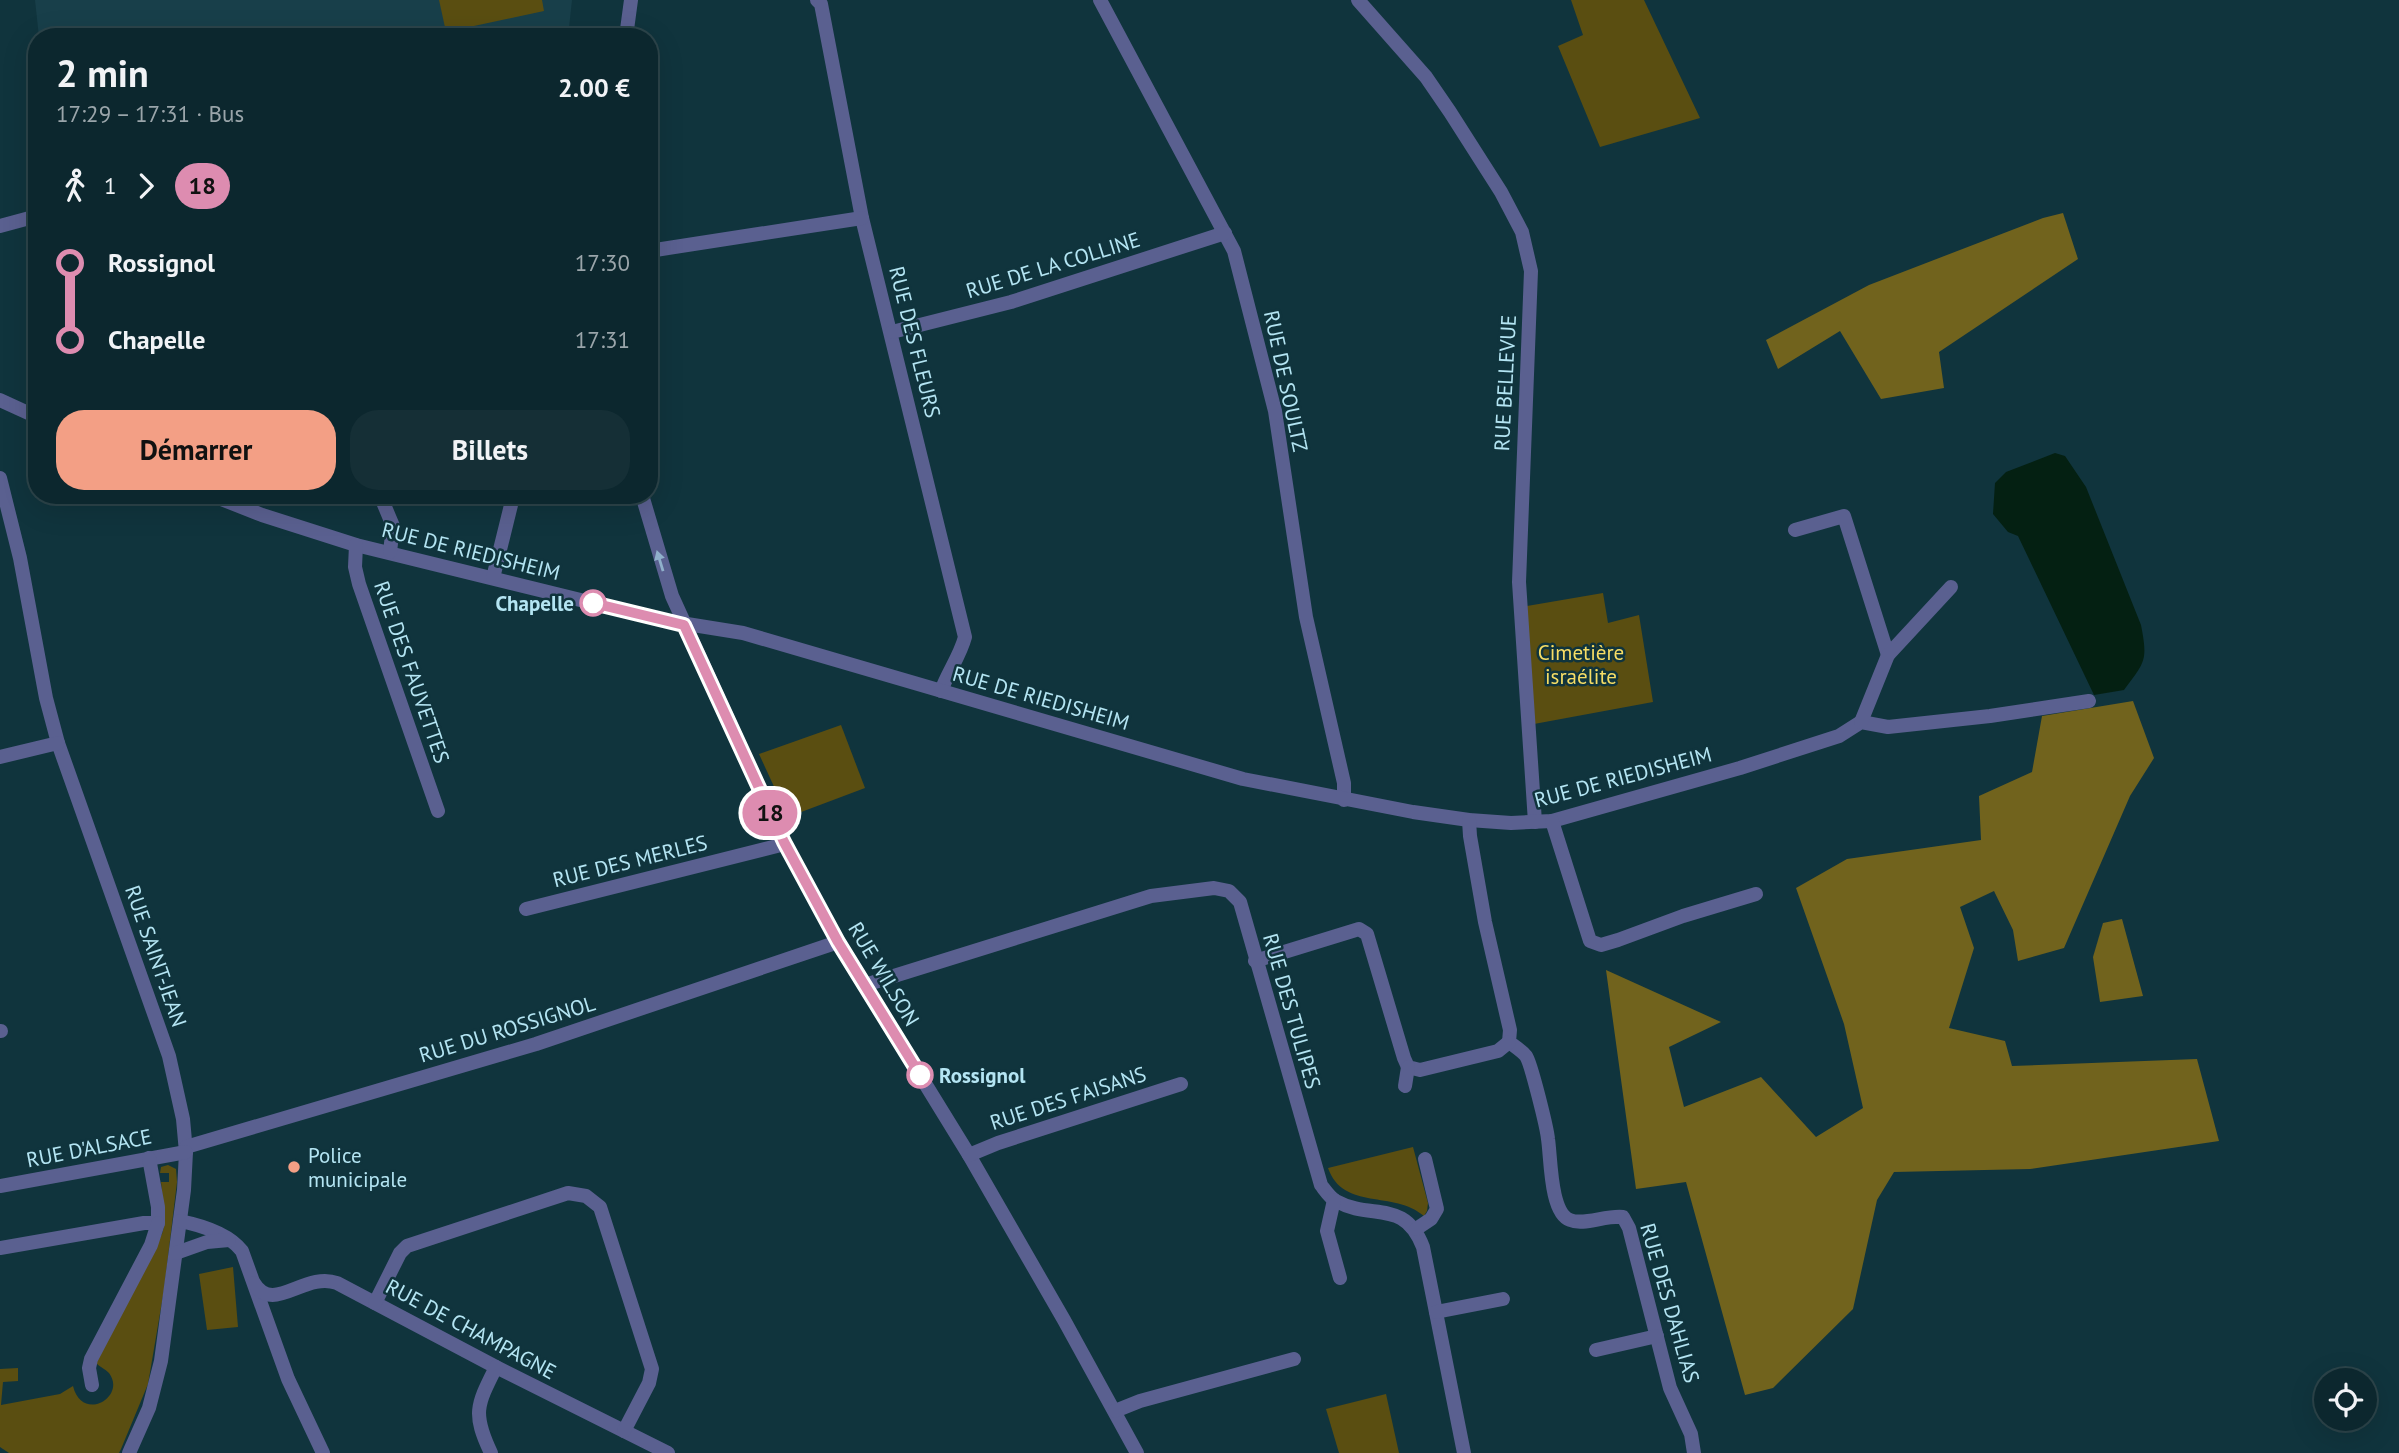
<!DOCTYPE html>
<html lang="fr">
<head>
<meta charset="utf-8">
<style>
  body { margin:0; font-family:"PT Sans",sans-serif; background:#152f36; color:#f1f3f6; height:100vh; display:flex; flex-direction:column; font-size:26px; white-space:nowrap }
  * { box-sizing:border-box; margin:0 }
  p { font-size:23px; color:#9aa5aa }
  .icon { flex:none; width:38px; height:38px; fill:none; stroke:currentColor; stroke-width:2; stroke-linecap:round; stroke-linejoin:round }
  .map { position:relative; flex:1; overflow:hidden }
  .details { position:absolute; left:28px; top:28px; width:630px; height:476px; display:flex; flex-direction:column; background:#0c272e; border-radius:28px; box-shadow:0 7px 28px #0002,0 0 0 2px #2c444a }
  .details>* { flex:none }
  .badge { padding:0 14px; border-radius:23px; font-size:24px; line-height:46px }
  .tools { position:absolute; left:2314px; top:1368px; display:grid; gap:14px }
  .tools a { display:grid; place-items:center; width:63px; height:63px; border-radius:50%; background:#0c272e; box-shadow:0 7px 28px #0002,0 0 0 2px #2c444a; font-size:35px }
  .map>.badge { position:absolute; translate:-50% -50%; box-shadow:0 0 0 4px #fff }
  .legs { display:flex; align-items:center; gap:10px; height:77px; padding:0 28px; font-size:23px }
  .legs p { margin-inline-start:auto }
  .summary { display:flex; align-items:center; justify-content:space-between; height:119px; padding:0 28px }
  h1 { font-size:38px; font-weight:700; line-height:52px }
  .button { display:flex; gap:14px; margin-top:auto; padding:14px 28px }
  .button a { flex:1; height:80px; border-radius:28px; background:#f39f85; color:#111; font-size:28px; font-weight:700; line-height:80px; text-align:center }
  .button a+a { background:#152f36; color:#f1f3f6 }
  ul { padding:0 28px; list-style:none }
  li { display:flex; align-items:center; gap:24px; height:77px; font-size:26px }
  li i { display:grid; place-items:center; width:10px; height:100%; margin:0 9px; background:currentColor }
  li i::after { content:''; width:18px; height:18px; margin:-9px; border:5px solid; border-radius:50%; background:#0c272e }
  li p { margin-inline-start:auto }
  li:first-child i { background:linear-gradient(#0000 50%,currentColor 0) }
  li:last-child i { background:linear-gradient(currentColor 50%,#0000 0) }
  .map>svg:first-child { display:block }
  .built { fill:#183f4a }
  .green { fill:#5a4e11 }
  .forest { fill:#71631d }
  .water { fill:#042012 }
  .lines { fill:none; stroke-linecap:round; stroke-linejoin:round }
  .minor { stroke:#5a6090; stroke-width:14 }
  .oneway { fill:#90b0cb }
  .line-1-casing { stroke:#fff; stroke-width:16 }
  .line-1 { stroke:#dd8cb0; stroke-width:10 }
  .stop-1-dot { fill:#fff; stroke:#dd8cb0; stroke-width:3.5 }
  .poi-dot { fill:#f39f85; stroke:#10343d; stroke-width:2.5 }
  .labels { text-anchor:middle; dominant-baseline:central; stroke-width:5; stroke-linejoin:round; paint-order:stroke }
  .street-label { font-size:21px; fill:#b4e5f3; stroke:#10343d }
  .stop-label { font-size:21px; font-weight:bold; fill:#b4e5f3; stroke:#10343d; text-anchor:end }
  .park-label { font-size:21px; fill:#f6dd65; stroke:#10343d }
  .poi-label { font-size:21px; fill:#b4e5f3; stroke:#10343d; text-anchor:start }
</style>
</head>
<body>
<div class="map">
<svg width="2399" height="1453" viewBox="0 0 2399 1453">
  <rect width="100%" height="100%" fill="#10343d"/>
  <path class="built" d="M 35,0 L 572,0 L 568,37 L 39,37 Z"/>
  <g class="green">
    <path d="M 439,0 L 542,0 L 544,11 L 446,32 Z"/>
    <path d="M 1571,0 L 1644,0 L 1700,118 L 1600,147 L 1558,46 L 1583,35 Z"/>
    <path d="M 1603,593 L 1608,623 L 1639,615 L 1653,702 L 1534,724 L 1527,606 Z"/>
    <path d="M 841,725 L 865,788 L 788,817 L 759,754 Z"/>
    <path d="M 1413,1147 L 1428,1203 L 1427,1211 L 1424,1216 C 1394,1190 1343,1211 1328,1168 Z"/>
    <path d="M 168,1165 L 176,1169 L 177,1182 L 164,1290 L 148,1384 L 121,1449 L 119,1453 L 9,1453 L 0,1447 L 0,1369 L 18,1368 L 18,1381 L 3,1382 L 1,1405 L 60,1394 L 73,1386 C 82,1423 127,1397 109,1373 C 105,1369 100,1367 96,1363 L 162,1234 L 165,1223 L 161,1182 L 169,1182 L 169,1173 L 160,1173 L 161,1167 Z"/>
    <path d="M 233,1267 L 238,1327 L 207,1330 L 199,1274 Z"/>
    <path d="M 1386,1394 L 1399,1453 L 1339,1453 L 1326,1409 Z"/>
  </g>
  <g class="forest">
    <path d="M 2063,213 L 2078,259 L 1939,352 L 1944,388 L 1881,399 L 1840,331 L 1778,369 L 1766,340 L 1869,285 L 2043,218 Z"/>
    <path d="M 2133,701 L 2154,758 L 2130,796 L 2064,948 L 2018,961 L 2013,930 L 1994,891 L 1960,907 L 1974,948 L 1949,1028 L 2005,1041 L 2012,1066 L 2197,1059 L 2219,1141 L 2030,1169 L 1894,1172 L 1877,1200 L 1853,1309 L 1773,1388 L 1745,1395 L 1686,1182 L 1636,1189 L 1606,970 L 1721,1022 L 1669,1047 L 1684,1107 L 1761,1077 L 1816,1137 L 1863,1108 L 1844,1024 L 1796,888 L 1847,859 L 1981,840 L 1979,796 L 2032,772 L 2042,716 Z"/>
    <path d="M 2122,919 L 2143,996 L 2100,1002 L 2093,957 L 2103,923 Z"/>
  </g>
  <path class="water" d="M 2055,453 L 2065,456 L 2086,487 L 2141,625 C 2148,661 2145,662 2124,690 L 2094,695 L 2018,536 L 2008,532 L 1993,514 L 1995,483 L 2006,472 Z"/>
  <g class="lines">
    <g class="minor">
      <path d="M 817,0 L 821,4 L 862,218 L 965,637 C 960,656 948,672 941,691"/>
      <path d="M 1100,0 L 1234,251 L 1275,411 L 1306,617 L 1344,783 L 1344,800"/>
      <path d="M 1358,0 L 1426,77 L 1450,112 L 1501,192 L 1522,232 L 1531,271 L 1519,582 L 1535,822"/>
      <path d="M 626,37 L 631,0"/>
      <path d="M 0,226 L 37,216"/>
      <path d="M 649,251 L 862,218"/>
      <path d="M 892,332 L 1011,302 L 1225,233"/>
      <path d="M 0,400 L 37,417"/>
      <path d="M 0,478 L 20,558 L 46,698 L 58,743 L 169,1056 L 183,1119 L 186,1152 L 184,1190 L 161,1361 L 149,1408 L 129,1453"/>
      <path d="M 211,495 L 262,515 L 356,545 L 662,620 L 743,633 L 1243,779 L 1413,812 L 1469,820 L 1511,823 L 1552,821 L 1740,768 L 1839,736 L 1861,722 L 1888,727 L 1990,716 L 2089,701"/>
      <path d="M 380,495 L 393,526 L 390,552"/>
      <path d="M 642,495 L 672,596 L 784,842 L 838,942 L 969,1155 L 1064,1320 L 1137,1453"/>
      <path d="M 1795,530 L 1844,516 L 1888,655"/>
      <path d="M 356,545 L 355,567 L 359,584 L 438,811"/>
      <path d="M 493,578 L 511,505 L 509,495"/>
      <path d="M 1861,722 L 1888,655 L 1951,587"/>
      <path d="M 0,757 L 58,743"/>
      <path d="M 1469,820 L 1470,836 L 1485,922 L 1510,1030 L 1509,1042 C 1514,1046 1522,1051 1526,1056 C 1531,1063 1547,1128 1548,1139 C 1551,1158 1550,1213 1570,1220 C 1583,1226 1606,1215 1623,1217 L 1629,1228 L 1670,1388 L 1691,1434 L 1694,1453"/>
      <path d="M 1552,821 L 1590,941 L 1601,945 L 1618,940 L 1683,916 L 1756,894"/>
      <path d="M 526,909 L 777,846 L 784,842"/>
      <path d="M 1255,961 L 1359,929 L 1367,934 L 1404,1058 L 1408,1067 L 1420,1070 L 1498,1051 L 1509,1042"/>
      <path d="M 865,985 L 1151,896 L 1214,888 L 1229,891 L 1240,902 L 1321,1185 C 1325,1190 1330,1198 1336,1201 C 1372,1221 1404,1198 1423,1247 L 1464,1453"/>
      <path d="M 0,1031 L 1,1031"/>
      <path d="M 1405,1086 L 1408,1067"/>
      <path d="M 186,1147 L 536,1044 L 838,942"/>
      <path d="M 969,1155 L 998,1143 L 1181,1084"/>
      <path d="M 0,1186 L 186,1152"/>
      <path d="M 1334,1200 L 1327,1231 L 1340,1278"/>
      <path d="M 180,1221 C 200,1225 229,1234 242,1251 L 288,1379 L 323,1453"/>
      <path d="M 1416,1229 L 1431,1219 L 1437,1209 L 1425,1159"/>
      <path d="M 0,1248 L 144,1223 L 158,1223 L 158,1207 L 149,1158"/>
      <path d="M 176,1253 L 207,1242 L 229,1240"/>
      <path d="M 254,1283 C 273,1315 305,1271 337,1283 L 496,1367 L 668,1453"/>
      <path d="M 375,1303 L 400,1253 L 407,1246 L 568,1193 L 586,1196 L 600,1207 L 652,1369 L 649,1383 L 624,1431"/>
      <path d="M 1436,1312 L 1503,1299"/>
      <path d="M 1596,1350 L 1657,1336"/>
      <path d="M 92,1385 L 89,1368 L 91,1359 L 151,1245 L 158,1223"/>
      <path d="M 1115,1411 L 1140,1401 L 1294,1359"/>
      <path d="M 491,1453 C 472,1413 477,1405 496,1367"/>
    </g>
  </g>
  <defs><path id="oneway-solid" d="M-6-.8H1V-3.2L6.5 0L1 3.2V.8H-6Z" transform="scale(1.75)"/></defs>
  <use class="oneway" href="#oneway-solid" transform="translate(660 561) rotate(-107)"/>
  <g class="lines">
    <g class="line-1-casing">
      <path id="line-1" d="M 593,603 L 684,625 L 784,842 L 838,942 L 920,1075"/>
    </g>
    <use href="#line-1" class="line-1"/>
  </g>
  <g class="stop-1-dot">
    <circle cx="593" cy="603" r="12"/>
    <circle cx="920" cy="1075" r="12"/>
  </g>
  <circle class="poi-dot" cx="294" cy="1167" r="7"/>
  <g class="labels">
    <g class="street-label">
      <text transform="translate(1053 265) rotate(-17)">RUE DE LA COLLINE</text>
      <text transform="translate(915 342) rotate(76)">RUE DES FLEURS</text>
      <text transform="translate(1286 381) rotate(78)">RUE DE SOULTZ</text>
      <text transform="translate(1505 383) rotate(-87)">RUE BELLEVUE</text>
      <text transform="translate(471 551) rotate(14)">RUE DE RIEDISHEIM</text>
      <text transform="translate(412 672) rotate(71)">RUE DES FAUVETTES</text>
      <text transform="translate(1041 698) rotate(16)">RUE DE RIEDISHEIM</text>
      <text transform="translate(1623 777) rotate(-15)">RUE DE RIEDISHEIM</text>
      <text transform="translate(630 861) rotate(-14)">RUE DES MERLES</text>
      <text transform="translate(156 956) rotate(71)">RUE SAINT-JEAN</text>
      <text transform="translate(884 974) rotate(59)">RUE WILSON</text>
      <text transform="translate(1292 1011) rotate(74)">RUE DES TULIPES</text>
      <text transform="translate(507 1029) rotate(-17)">RUE DU ROSSIGNOL</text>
      <text transform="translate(1068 1098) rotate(-18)">RUE DES FAISANS</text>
      <text transform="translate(89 1148) rotate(-11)">RUE D'ALSACE</text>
      <text transform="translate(1670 1303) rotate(74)">RUE DES DAHLIAS</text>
      <text transform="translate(471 1329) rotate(28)">RUE DE CHAMPAGNE</text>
    </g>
    <g class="stop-label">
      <text x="574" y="603">Chapelle</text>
      <text x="939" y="1075" text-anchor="start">Rossignol</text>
    </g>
    <g class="park-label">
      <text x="1581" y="652">Cimetière<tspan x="1581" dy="24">israélite</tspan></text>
    </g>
    <g class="poi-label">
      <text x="308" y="1155">Police<tspan x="308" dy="24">municipale</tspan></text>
    </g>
  </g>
</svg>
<div class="tools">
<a><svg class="icon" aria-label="locate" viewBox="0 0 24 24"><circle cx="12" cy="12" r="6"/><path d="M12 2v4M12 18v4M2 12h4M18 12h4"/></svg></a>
</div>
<b class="badge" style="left:770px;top:813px;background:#dd8cb0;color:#111">18</b>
<section class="details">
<div class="summary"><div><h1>2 min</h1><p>17:29 – 17:31 · Bus</p></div><b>2.00 €</b></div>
<div class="legs"><svg class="icon" aria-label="walk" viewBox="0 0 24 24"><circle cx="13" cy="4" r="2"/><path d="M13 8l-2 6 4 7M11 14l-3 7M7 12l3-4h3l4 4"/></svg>1<svg class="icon" aria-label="forward" viewBox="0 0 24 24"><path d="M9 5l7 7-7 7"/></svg><b class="badge" style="background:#dd8cb0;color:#111">18</b></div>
<ul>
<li><i style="color:#dd8cb0"></i><b>Rossignol</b><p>17:30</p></li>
<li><i style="color:#dd8cb0"></i><b>Chapelle</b><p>17:31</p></li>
</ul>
<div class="button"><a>Démarrer</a><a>Billets</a></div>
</section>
</div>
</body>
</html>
